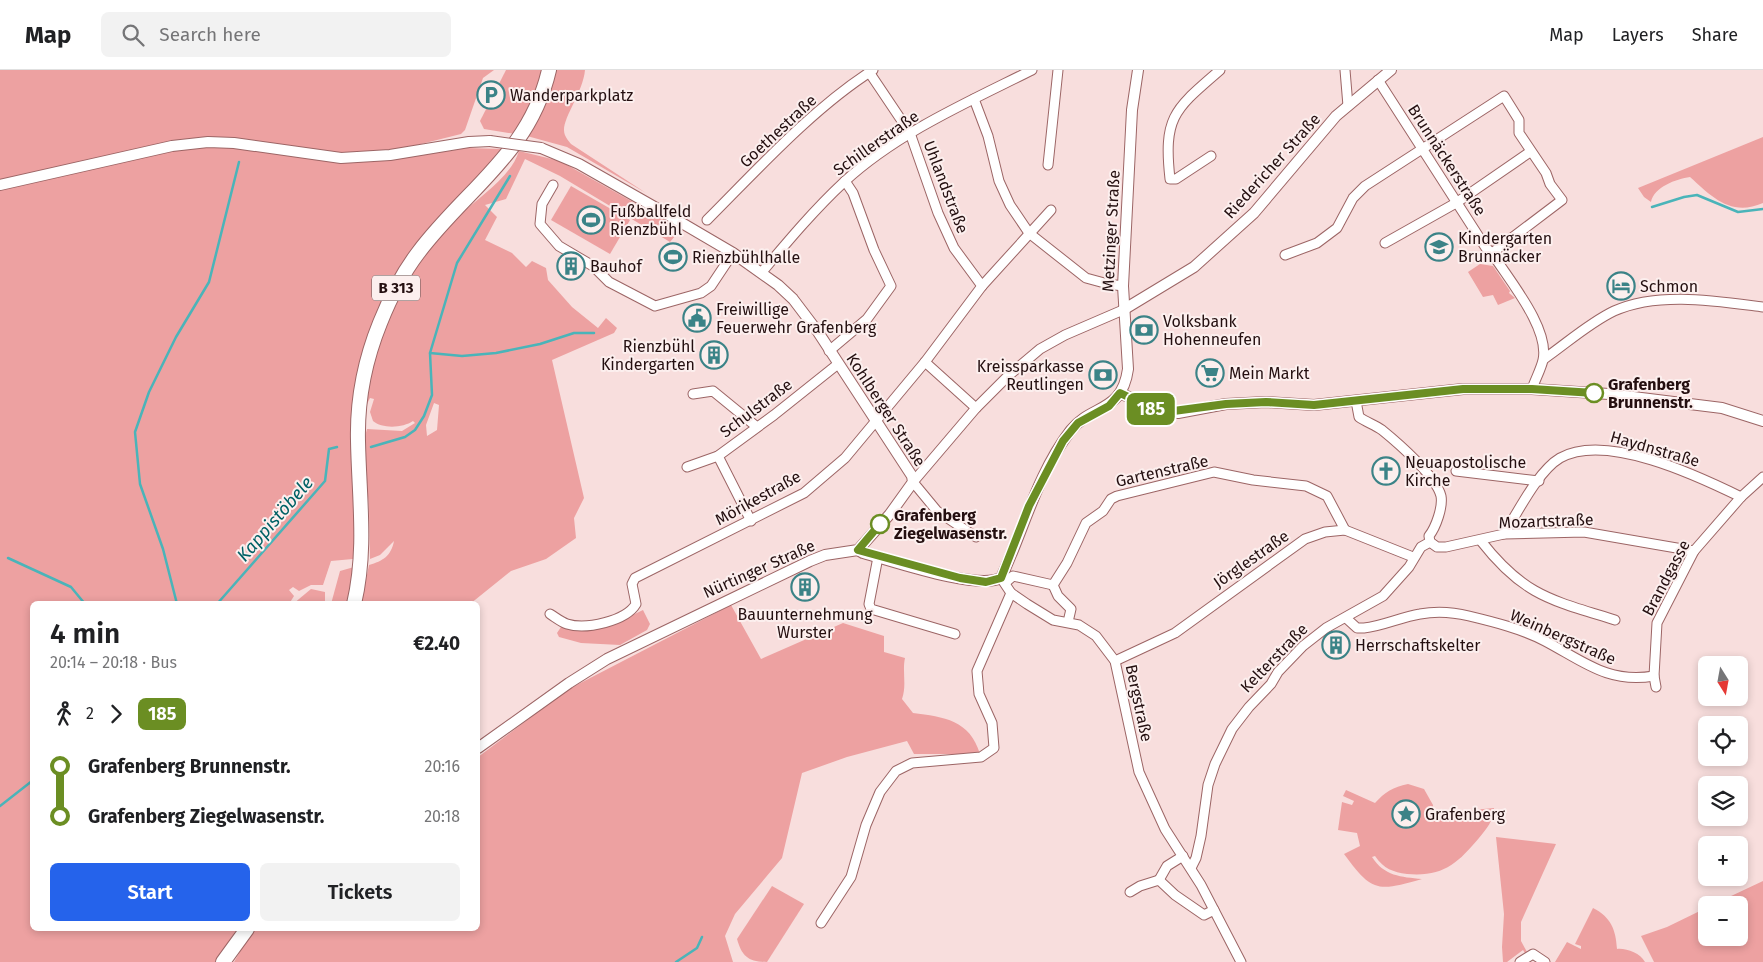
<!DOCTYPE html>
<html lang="en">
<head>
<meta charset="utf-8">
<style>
  body { margin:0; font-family:"Fira Sans",sans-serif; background:#f2f2f2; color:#202124; height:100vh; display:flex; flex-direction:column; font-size:19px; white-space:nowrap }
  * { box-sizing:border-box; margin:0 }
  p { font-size:16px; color:#757577 }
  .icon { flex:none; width:28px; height:28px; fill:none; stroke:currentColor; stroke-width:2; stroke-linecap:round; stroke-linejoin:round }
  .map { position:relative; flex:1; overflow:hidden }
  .drawer { position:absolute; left:30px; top:531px; width:450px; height:330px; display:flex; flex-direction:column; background:#fff; border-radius:8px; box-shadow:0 2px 8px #0003 }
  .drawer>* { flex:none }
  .badge { padding:0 10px; border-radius:8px; font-size:18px; line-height:32px }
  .needle { width:32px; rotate:169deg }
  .fabs { position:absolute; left:1698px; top:586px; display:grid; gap:10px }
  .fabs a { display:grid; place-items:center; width:50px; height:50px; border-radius:8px; background:#fff; box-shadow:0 2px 8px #0003; font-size:25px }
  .map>.badge { position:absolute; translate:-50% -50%; box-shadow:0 0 0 2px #fff }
  .legs { display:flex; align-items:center; gap:8px; height:55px; padding:0 20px; font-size:16px }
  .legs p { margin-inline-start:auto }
  .headline { display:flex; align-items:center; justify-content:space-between; height:85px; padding:0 20px }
  h1 { font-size:28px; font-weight:600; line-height:38px }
  .primary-button { display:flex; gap:10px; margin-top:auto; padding:10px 20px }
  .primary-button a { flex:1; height:58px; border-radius:8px; background:#2563eb; color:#fff; font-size:20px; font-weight:600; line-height:58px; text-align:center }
  .primary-button a+a { background:#f2f2f2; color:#202124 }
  ul { padding:0 20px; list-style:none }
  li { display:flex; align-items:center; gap:18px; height:50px; font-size:19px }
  li i { display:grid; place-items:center; width:8px; height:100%; margin:0 6px; background:currentColor }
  li i::after { content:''; width:12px; height:12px; margin:-6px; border:4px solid; border-radius:50%; background:#fff }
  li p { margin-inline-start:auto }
  li:first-child i { background:linear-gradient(#0000 50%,currentColor 0) }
  li:last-child i { background:linear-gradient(currentColor 50%,#0000 0) }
  header { display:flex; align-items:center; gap:30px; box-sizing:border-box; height:70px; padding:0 25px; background:#fff; border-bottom:1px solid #e0e0e0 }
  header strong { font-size:24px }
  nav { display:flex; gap:28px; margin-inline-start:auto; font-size:18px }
  .search { width:350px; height:45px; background:#f2f2f2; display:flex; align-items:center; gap:12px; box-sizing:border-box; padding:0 18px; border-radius:8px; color:#757577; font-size:19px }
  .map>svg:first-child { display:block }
  .green { fill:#eda1a1; fill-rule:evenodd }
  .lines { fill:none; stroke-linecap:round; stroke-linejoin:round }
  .stream { stroke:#4ab4b9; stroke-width:2.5 }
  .minor-casing { stroke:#9c6565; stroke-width:11 }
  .tertiary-casing { stroke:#9c6565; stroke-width:12 }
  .primary-casing { stroke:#9c6565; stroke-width:16 }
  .minor { stroke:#fff; stroke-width:9 }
  .tertiary { stroke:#fff; stroke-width:10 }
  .primary { stroke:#fff; stroke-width:14 }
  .tertiary-bridge-casing { stroke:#9c6565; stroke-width:12; stroke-linecap:butt }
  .tertiary-bridge { stroke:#fff; stroke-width:10 }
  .line-1-casing { stroke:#fff; stroke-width:11 }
  .line-1 { stroke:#6b8e23; stroke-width:8 }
  .stop-1-dot { fill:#fff; stroke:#6b8e23; stroke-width:2.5 }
  .labels { text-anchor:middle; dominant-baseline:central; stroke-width:4; stroke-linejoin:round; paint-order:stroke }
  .shield { fill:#fcefee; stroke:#655253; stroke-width:1 }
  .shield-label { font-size:15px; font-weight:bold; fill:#240f10 }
  .poi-label { font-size:16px; fill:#240f10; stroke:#fcefee; text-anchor:start }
  .street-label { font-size:16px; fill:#240f10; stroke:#fcefee }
  .stop-label { font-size:16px; font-weight:bold; fill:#240f10; stroke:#fcefee; text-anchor:start }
  .water-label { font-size:18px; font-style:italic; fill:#016165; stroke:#fcefee }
</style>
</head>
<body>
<header>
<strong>Map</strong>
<div class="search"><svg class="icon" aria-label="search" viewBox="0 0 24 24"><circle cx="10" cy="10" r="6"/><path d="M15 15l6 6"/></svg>Search here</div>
<nav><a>Map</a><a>Layers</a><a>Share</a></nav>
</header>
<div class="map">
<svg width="1763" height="892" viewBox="0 0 1763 892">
  <rect width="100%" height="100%" fill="#f8dedd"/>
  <g class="green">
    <path d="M 0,0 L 494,0 L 483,8 L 465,60 L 461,64 L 409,77 L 411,87 L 467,78 L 504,79 L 415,175 L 378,238 L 355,314 L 351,355 L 356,470 L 353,489 L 331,491 L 323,515 L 311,515 L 299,521 L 293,517 L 289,520 L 294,526 L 289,534 L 32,534 L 32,859 L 237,859 L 215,892 L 0,892 Z"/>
    <path d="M 506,0 L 542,0 L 532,32 L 515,64 L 484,59 L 480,51 Z"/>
    <path d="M 555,0 L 585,0 C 583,22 564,46 564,60 C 564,66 568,70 571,74 L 646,123 L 567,77 L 527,66 Z"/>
    <path d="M 1763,67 L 1763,133 C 1731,147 1712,127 1690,107 C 1676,109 1654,117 1651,132 L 1644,127 L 1638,118 Z"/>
    <path d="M 519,81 L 560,91 L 681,159 L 670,172 L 560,106 L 525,89 L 506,129 L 485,135 L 497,147 L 485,170 L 512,183 L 526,197 L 532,191 L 546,198 L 548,210 L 572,237 L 598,258 L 606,248 L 617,258 L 614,263 L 552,290 L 584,428 L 574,448 L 576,468 L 546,489 L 511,501 L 470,534 L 361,534 L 369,495 C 383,491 391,486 394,471 L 380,485 L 370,489 L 369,440 L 364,370 L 367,359 L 402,361 L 415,353 L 413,351 C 403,358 382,359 373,351 L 370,342 L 374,329 L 370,328 L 365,338 C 378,257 400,206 458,147 C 478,127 510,109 519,81 ZM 434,333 L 439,335 L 437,360 L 427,366 L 426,355 Z"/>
    <path d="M 571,116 L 630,150 L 610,184 L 551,150 Z"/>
    <path d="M 1480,194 L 1493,196 L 1510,221 L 1509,223 L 1515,228 L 1498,235 L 1493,225 L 1483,227 L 1468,202 Z"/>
    <path d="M 354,497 L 348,534 L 331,534 L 340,501 Z"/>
    <path d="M 311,519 L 325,522 L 325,534 L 293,534 Z"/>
    <path d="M 731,535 L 761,589 L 843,553 L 884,566 L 884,582 L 905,588 C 902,602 907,615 902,629 L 913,643 C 944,647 970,650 980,684 L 914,684 L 907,671 L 847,687 L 802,703 L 782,788 L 735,844 L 725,866 L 733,892 L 234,892 L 253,859 L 478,859 L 478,687 L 567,620 Z"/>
    <path d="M 643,540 L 650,554 L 647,560 L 620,575 L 581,573 L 559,567 L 557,563 L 561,557 C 588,561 619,552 643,540 Z"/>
    <path d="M 1408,714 L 1424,719 L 1433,735 L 1434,750 L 1473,740 L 1494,738 C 1493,752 1487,758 1479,768 C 1457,794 1443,807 1407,804 C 1393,802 1384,799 1375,786 L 1372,787 C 1384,806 1401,807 1422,809 C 1377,822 1372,822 1344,784 L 1360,776 L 1357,763 L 1338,760 L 1342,732 L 1352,735 L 1354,731 L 1343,726 L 1346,720 L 1375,733 C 1385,722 1393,717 1408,714 Z"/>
    <path d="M 1496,767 L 1556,774 L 1521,852 L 1521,871 L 1527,882 L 1525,883 L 1523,880 L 1507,892 L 1503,892 L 1502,877 L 1504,844 Z"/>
    <path d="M 1763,811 L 1763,892 L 1654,892 L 1641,866 L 1667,857 L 1706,838 L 1706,868 L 1739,868 L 1739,835 L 1712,835 Z"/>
    <path d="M 772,816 L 804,834 L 767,892 C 749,892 742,887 737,869 Z"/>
    <path d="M 1593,838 C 1611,847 1616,860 1617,879 C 1626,878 1640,883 1645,892 L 1555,892 L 1567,872 L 1581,879 L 1581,876 L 1575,874 Z"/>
  </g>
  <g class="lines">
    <g class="stream">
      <path d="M 1652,137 L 1684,127 L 1697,125 L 1738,142 L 1763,139"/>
      <path d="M 430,283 L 462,286 L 496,283 L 540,274 L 574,263 L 594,263"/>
      <path d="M 371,377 L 405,367 L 415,360 L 424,346 L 432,325 L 430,283 L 457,193 L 510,106"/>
      <path d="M 8,488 L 71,517 L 85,534"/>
      <path d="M 177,534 L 163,479 L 140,414 L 135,362 L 149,322 L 176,267 L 209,212 L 239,92"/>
      <path d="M 217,534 L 325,411 L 329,379 L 337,377"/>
      <path d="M 0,736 L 32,711"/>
      <path d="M 676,892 L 697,878 L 702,867"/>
    </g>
    <g class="minor-casing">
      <g id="minor">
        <path d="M 1345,0 L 1348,36"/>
        <path d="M 869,2 L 910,63 L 938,143 L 954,178 L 982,216"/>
        <path d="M 1378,10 L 1486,178 L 1492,183 C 1508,209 1550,258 1543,290 C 1541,299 1535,310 1532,319"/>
        <path d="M 974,29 L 988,66 L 999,111 L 1010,135 L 1029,163 L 1086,208 L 1108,214 L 1123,216"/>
        <path d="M 1211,86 L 1176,109 L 1170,109 C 1163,46 1175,39 1220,0"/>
        <path d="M 1048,95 L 1058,0"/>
        <path d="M 553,115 L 542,134 L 540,154 L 559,176 L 593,196 L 609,212 L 655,236 L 701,223 L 711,216 L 733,183"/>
        <path d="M 707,150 C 757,100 813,38 873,0"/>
        <path d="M 1385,173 L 1456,133 L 1530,82"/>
        <path d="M 1285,185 L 1317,173 L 1337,158 L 1353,128 L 1365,116 L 1504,26 L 1519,50 L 1519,63 L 1546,103 L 1550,114 L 1562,130 L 1492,183"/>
        <path d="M 762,202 C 788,171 814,140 844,112 C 897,63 968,32 1032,0"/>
        <path d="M 829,281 L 867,249 L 891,216 L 874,180 L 853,123 L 845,111"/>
        <path d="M 1544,289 C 1567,273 1589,253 1614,241 C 1658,221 1717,231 1763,237"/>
        <path d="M 925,292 L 976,338"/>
        <path d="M 693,324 L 713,321 L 757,357"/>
        <path d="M 1356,331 L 1359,347 C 1366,352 1375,355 1382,360 C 1398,373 1436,406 1441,426 C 1443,437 1436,457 1429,466 L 1430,472"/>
        <path d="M 718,386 L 751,451"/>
        <path d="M 687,397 L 718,386 L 774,345 L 838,294"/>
        <path d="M 1456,401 L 1539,411"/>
        <path d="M 1504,464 C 1518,442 1538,401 1560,388 C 1606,362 1698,406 1741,427"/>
        <path d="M 976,467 L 937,441 L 913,412 L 976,338 L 1008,306 L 1040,279 L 1065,265 L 1123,240"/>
        <path d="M 1481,471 C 1524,526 1551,530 1615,550"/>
        <path d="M 1430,472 L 1437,477 L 1446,477 L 1504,464 L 1584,462 L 1694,481"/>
        <path d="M 878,487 L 869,534 L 871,539 L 955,564"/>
        <path d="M 1001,508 L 1011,523 L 1027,534 L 1053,550 L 1079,555 L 1096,566 L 1115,591 L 1139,702 L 1165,759 L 1201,815 L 1241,892"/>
        <path d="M 1006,512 L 1013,506 L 1053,515"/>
        <path d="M 550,544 C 555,547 561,552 567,554 C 586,560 626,551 636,534 L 632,514 L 635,508 L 804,423 L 845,388 L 925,292 L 982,216 L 1051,140"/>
        <path d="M 1346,548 L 1357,558 L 1364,558 C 1383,556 1401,547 1420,544 C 1435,541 1453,542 1469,546 C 1494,552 1522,559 1545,571 C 1583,591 1608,614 1654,606"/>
        <path d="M 1068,552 L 1071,539 L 1058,526 L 1053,515 L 1067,493 L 1086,453 L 1103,441 L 1111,429 L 1117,426 L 1214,402 L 1253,410 L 1306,416 L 1327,426 L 1345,460"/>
        <path d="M 1115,591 L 1175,563 L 1305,469 L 1325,462 L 1345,460 L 1413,487"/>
        <path d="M 1656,617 L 1654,606 L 1657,553 L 1694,481 L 1741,427 L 1763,407"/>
        <path d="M 1191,798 L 1196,788 L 1201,766 L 1208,715 L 1215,694 L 1232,659 L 1249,637 L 1271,614 L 1278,602 L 1303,576 L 1326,558 L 1383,526 L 1409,497 L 1421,477 L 1430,472"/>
        <path d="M 1159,810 L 1167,796 L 1183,786"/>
        <path d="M 1130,822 L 1140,816 L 1159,810 L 1175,825 L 1204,845 L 1214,840"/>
        <path d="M 821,853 L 851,807 L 866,755 L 880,722 L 896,701 L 912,693 L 981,687 L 994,678 L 992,653 L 979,624 L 977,601 L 1011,523"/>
        <path d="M 1520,892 L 1533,884 L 1545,892"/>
      </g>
    </g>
    <g class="tertiary-casing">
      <g id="tertiary">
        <path d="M 0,115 L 172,76 L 208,72 L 234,73 L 341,88 L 390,85 L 469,72 L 490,71"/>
        <path d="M 1123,240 L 1194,197 L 1254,143 L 1336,46 L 1391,0"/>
        <path d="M 1120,323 L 1156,340 L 1178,343 L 1226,334 L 1266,332 L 1314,335 L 1463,319 L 1532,319 L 1609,324 L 1722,338 L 1763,351"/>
        <path d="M 858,480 L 863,483 C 893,491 976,520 1001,508 C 1024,459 1037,404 1071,360 C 1092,334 1122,343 1128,299 L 1123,216 L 1132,40 L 1138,0"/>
        <path d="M 478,678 L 569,613 L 607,589 L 810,491 L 825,485 L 858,480 L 890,444 L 913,412 L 912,406 L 818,262 L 793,229 L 778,215 L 733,183 L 658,139 L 579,94 L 541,78"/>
      </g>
    </g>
    <g class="primary-casing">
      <g id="primary">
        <path d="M 354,534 C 367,479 359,427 358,371 C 357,331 365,290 380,253 C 390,228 402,204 418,183 C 465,120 530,83 549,0"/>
        <path d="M 223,892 L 247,859"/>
      </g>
    </g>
    <use href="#minor" class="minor"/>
    <use href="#tertiary" class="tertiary"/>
    <use href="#primary" class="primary"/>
    <g class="tertiary-bridge-casing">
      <path id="tertiary-bridge" d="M 490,71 L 541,78"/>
    </g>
    <use href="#tertiary-bridge" class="tertiary-bridge"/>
  </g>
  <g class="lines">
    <g class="line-1-casing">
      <path id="line-1" d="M 880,454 L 858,480 L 960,508 L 986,512 L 1001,508 L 1029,436 L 1063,371 L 1078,353 L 1109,336 L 1120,323 L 1156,340 L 1166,342 L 1226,334 L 1266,332 L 1314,335 L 1463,319 L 1532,319 L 1594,323"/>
    </g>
    <use href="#line-1" class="line-1"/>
  </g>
  <defs>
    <g id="parking-ring" transform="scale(1.4375)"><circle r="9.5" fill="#fcefee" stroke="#3b8387" stroke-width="1.5"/><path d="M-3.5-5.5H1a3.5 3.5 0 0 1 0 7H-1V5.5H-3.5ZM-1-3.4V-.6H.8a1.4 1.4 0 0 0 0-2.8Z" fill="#3b8387"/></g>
    <g id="stadium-ring" transform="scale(1.4375)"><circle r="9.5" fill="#fcefee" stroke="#3b8387" stroke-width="1.5"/><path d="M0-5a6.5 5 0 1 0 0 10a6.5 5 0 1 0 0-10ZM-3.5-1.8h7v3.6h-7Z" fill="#3b8387"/></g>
    <g id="school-ring" transform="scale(1.4375)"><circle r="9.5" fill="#fcefee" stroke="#3b8387" stroke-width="1.5"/><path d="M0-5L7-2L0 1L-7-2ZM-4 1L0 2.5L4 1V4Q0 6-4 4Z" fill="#3b8387"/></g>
    <g id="building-ring" transform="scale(1.4375)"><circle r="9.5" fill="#fcefee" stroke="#3b8387" stroke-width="1.5"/><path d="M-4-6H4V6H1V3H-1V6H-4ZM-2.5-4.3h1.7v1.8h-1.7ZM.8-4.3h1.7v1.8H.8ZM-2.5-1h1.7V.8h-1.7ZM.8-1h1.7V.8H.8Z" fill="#3b8387"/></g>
    <g id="hotel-ring" transform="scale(1.4375)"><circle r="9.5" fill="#fcefee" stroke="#3b8387" stroke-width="1.5"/><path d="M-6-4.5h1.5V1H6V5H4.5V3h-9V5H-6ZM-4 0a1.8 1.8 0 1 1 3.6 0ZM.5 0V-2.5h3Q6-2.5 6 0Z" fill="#3b8387"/></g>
    <g id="civic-ring" transform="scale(1.4375)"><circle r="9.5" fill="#fcefee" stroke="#3b8387" stroke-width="1.5"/><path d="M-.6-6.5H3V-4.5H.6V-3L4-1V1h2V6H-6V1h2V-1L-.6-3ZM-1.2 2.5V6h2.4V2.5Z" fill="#3b8387"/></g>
    <g id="bank-ring" transform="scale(1.4375)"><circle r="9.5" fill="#fcefee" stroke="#3b8387" stroke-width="1.5"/><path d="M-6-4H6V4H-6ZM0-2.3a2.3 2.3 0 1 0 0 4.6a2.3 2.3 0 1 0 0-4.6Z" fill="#3b8387"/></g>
    <g id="supermarket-ring" transform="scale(1.4375)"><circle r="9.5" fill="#fcefee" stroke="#3b8387" stroke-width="1.5"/><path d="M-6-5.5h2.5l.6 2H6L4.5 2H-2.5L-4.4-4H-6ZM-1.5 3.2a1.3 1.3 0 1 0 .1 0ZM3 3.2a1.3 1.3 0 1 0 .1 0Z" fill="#3b8387"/></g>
    <g id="church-ring" transform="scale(1.4375)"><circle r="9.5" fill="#fcefee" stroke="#3b8387" stroke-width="1.5"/><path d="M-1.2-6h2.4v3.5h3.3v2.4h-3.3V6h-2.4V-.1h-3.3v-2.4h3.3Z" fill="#3b8387"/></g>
    <g id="sight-ring" transform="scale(1.4375)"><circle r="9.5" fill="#fcefee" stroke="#3b8387" stroke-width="1.5"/><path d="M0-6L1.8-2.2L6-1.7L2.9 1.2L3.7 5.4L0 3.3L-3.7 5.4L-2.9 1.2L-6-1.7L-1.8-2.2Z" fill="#3b8387"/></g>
  </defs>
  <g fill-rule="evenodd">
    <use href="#parking-ring" x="491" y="25"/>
    <use href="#stadium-ring" x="591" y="150"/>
    <use href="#school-ring" x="1439" y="177"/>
    <use href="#stadium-ring" x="673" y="187"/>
    <use href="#building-ring" x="571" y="196"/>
    <use href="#hotel-ring" x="1621" y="216"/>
    <use href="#civic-ring" x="697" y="248"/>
    <use href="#bank-ring" x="1144" y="260"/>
    <use href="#building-ring" x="714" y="285"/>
    <use href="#supermarket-ring" x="1210" y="303"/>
    <use href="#bank-ring" x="1103" y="305"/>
    <use href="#church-ring" x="1386" y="401"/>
    <use href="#building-ring" x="805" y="517"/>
    <use href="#building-ring" x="1336" y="575"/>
    <use href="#sight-ring" x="1406" y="744"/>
  </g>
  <g class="stop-1-dot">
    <circle cx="1594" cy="323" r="9"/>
    <circle cx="880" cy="454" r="9"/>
  </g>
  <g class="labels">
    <rect class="shield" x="372" y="205.5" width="48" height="25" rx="4"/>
    <g class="shield-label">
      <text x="396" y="218">B 313</text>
    </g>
    <g class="poi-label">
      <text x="510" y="25">Wanderparkplatz</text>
      <text x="610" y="141">Fußballfeld<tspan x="610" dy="18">Rienzbühl</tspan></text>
      <text x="1458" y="168">Kindergarten<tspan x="1458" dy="18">Brunnäcker</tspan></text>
      <text x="692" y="187">Rienzbühlhalle</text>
      <text x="590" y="196">Bauhof</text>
      <text x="1640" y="216">Schmon</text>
      <text x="716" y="239">Freiwillige<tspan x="716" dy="18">Feuerwehr Grafenberg</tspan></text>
      <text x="1163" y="251">Volksbank<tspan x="1163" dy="18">Hohenneufen</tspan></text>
      <text x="695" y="276" text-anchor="end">Rienzbühl<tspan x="695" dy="18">Kindergarten</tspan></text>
      <text x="1084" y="296" text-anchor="end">Kreissparkasse<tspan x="1084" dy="18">Reutlingen</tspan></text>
      <text x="1229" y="303">Mein Markt</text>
      <text x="1405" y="392">Neuapostolische<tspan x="1405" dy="18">Kirche</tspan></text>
      <text x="805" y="544" text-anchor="middle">Bauunternehmung<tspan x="805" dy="18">Wurster</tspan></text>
      <text x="1355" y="575">Herrschaftskelter</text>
      <text x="1425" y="744">Grafenberg</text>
    </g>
    <g class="street-label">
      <text transform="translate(778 61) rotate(-43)">Goethestraße</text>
      <text transform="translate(876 73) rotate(-35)">Schillerstraße</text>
      <text transform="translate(1447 90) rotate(57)">Brunnäckerstraße</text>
      <text transform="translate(1272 96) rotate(-48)">Riedericher Straße</text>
      <text transform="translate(946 117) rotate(69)">Uhlandstraße</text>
      <text transform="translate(1111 161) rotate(-87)">Metzinger Straße</text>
      <text transform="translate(756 338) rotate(-37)">Schulstraße</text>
      <text transform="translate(886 340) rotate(57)">Kohlberger Straße</text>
      <text transform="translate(1655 379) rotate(16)">Haydnstraße</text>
      <text transform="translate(1162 401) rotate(-13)">Gartenstraße</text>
      <text transform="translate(758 428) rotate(-29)">Mörikestraße</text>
      <text transform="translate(1546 451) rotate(-2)">Mozartstraße</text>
      <text transform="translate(1251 489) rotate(-35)">Jörglestraße</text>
      <text transform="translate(759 499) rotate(-24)">Nürtinger Straße</text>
      <text transform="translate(1666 508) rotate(-62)">Brandgasse</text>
      <text transform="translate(1563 567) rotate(24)">Weinbergstraße</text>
      <text transform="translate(1274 588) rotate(-46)">Kelterstraße</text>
      <text transform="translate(1139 633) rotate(78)">Bergstraße</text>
    </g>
    <g class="stop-label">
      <text x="1608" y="314">Grafenberg<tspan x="1608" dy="18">Brunnenstr.</tspan></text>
      <text x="894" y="445">Grafenberg<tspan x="894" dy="18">Ziegelwasenstr.</tspan></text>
    </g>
    <g class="water-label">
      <text transform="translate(275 449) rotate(-49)">Kappistöbele</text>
    </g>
  </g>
</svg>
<div class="fabs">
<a><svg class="needle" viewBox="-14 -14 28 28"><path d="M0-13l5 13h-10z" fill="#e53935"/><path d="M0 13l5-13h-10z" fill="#757577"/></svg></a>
<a><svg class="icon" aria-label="locate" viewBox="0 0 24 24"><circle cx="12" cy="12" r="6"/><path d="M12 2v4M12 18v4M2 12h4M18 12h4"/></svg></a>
<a><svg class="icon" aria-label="layers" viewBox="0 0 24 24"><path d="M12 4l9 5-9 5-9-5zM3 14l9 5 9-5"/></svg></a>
<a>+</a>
<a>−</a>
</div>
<b class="badge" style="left:1151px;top:339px;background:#6b8e23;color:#fff">185</b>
<section class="drawer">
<div class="headline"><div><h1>4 min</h1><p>20:14 – 20:18 · Bus</p></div><b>€2.40</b></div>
<div class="legs"><svg class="icon" aria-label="walk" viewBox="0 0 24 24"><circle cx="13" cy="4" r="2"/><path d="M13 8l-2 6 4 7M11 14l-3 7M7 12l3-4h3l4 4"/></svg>2<svg class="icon" aria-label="forward" viewBox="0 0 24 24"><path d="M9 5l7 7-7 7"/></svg><b class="badge" style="background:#6b8e23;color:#fff">185</b></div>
<ul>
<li><i style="color:#6b8e23"></i><b>Grafenberg Brunnenstr.</b><p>20:16</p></li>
<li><i style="color:#6b8e23"></i><b>Grafenberg Ziegelwasenstr.</b><p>20:18</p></li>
</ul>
<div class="primary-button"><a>Start</a><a>Tickets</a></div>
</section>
</div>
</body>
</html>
